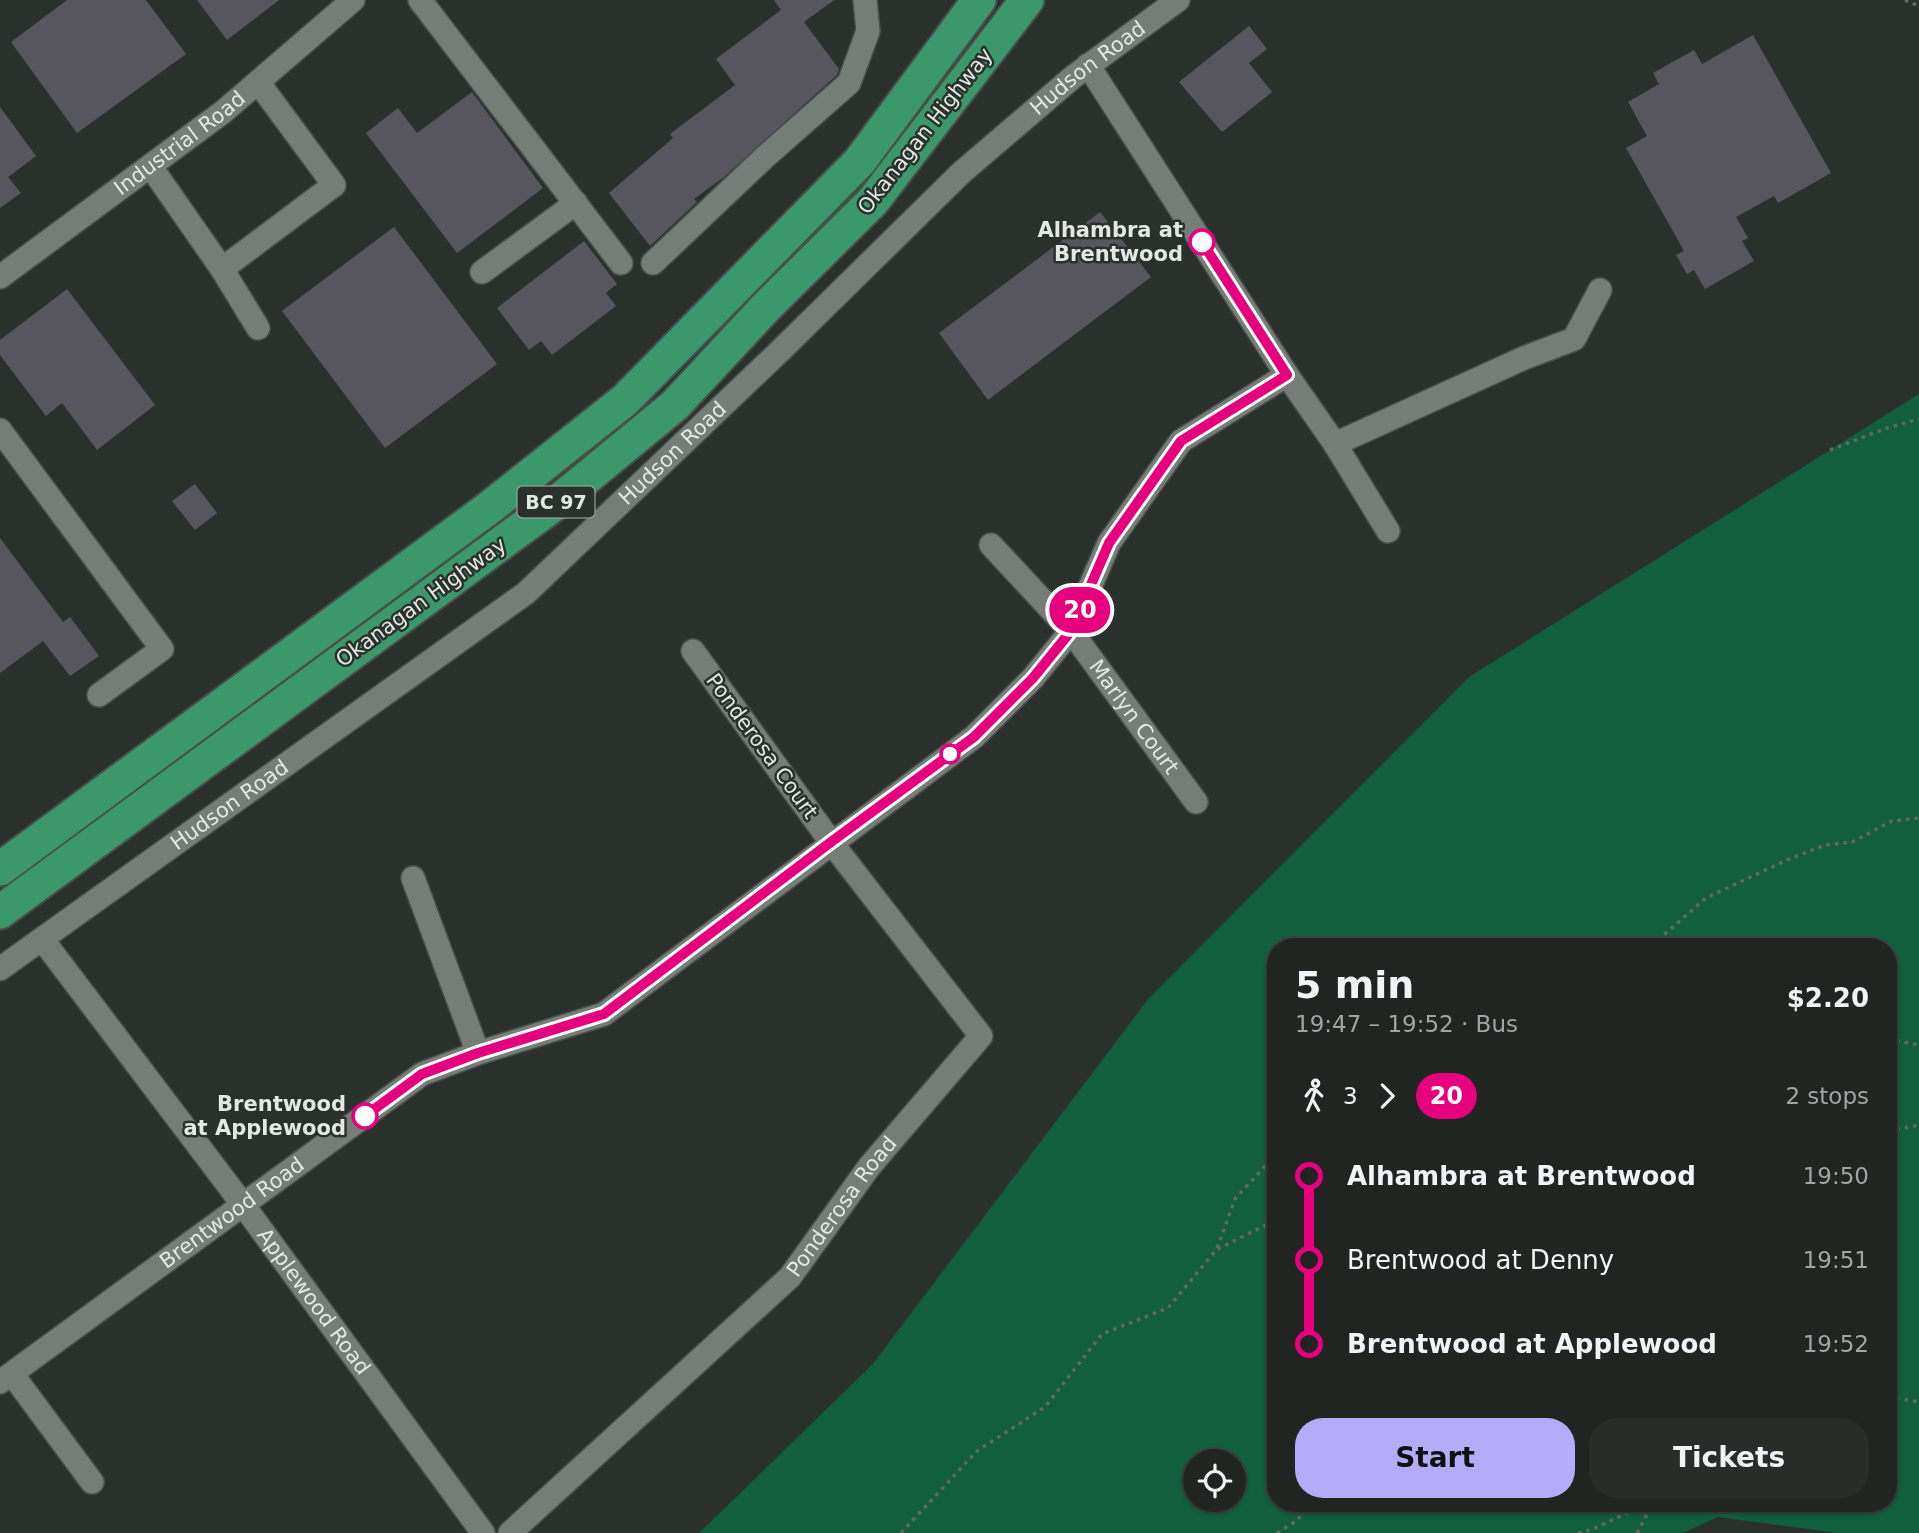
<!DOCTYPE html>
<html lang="en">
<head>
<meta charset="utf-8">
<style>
  body { margin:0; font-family:"DejaVu Sans",sans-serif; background:#282d2a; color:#f1f3f6; height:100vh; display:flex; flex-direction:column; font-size:26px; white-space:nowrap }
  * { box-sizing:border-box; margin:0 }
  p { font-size:23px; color:#a2a5a5 }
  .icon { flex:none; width:38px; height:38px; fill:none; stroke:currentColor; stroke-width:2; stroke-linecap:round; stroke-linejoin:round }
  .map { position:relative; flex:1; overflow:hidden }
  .panel { position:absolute; left:1267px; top:938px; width:630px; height:574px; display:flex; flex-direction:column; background:#202522; border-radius:28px; box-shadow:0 2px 5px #0004,0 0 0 2px #3d4240 }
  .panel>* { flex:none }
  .badge { padding:0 14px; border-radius:23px; font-size:24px; line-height:46px }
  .buttons { position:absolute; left:1183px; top:1449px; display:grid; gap:14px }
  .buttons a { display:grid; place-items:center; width:63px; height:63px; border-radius:50%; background:#202522; box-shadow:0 2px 5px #0004,0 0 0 2px #3d4240; font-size:35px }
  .map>.badge { position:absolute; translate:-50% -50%; box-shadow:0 0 0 4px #fff }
  .legs { display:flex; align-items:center; gap:10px; height:77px; padding:0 28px; font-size:23px }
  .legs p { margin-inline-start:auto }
  .summary { display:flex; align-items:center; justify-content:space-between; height:119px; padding:0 28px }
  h1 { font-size:38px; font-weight:700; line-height:52px }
  .action { display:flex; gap:14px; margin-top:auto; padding:14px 28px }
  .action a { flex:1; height:80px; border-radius:28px; background:#b4acf9; color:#111; font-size:28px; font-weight:700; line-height:80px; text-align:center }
  .action a+a { background:#282d2a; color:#f1f3f6 }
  ul { padding:0 28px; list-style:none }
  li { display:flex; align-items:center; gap:24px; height:84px; font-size:26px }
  li i { display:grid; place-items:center; width:10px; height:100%; margin:0 9px; background:currentColor }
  li i::after { content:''; width:18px; height:18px; margin:-9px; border:5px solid; border-radius:50%; background:#202522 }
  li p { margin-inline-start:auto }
  li:first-child i { background:linear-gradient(#0000 50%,currentColor 0) }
  li:last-child i { background:linear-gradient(currentColor 50%,#0000 0) }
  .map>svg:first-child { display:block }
  .green { fill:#115f3e; fill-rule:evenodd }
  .building { fill:#57565e }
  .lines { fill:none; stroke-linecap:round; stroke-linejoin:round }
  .minor-casing { stroke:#484f4b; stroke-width:26 }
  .highway-casing { stroke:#484f4b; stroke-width:37 }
  .path { stroke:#626864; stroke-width:3.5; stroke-dasharray:3.5 5; stroke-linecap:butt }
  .minor { stroke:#747d77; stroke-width:23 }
  .highway { stroke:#3b976c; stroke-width:33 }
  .line-1-casing { stroke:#fff; stroke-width:16 }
  .line-1 { stroke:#e6007e; stroke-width:10 }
  .stop-1-dot { fill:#fff; stroke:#e6007e; stroke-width:3.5 }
  .labels { text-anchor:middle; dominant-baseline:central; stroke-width:5; stroke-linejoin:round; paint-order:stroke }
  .shield { fill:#2a312d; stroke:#acb1ae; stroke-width:2 }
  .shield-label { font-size:19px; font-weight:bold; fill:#e3e8e5 }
  .street-label { font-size:21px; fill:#e3e8e5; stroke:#2a312d }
  .stop-label { font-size:21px; font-weight:bold; fill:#e3e8e5; stroke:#2a312d; text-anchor:end }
</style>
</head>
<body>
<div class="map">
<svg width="1919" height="1533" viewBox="0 0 1919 1533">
  <rect width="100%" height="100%" fill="#2a312d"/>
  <path class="green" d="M 1919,394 L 1919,1533 L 1837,1533 L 1718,1517 L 1683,1533 L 699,1533 L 872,1365 L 1149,998 L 1469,677 ZM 1276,947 L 1888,947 L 1888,1503 L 1276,1503 ZM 1195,1461 L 1234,1461 L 1234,1500 L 1195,1500 Z"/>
  <g class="building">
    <path d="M 67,0 L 146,0 L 186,54 L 77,133 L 11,42 Z"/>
    <path d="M 197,0 L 279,0 L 227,40 Z"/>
    <path d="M 774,0 L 834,0 L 804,22 L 839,69 L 837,75 L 724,177 L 694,199 L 697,202 L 650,246 L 609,193 L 673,138 L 670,134 L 735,85 L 716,59 L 781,10 Z"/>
    <path d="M 1249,26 L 1267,49 L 1249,63 L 1272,92 L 1222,132 L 1179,82 Z"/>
    <path d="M 1753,35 L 1831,173 L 1778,203 L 1774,196 L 1736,217 L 1748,238 L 1742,241 L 1754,261 L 1705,289 L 1694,270 L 1687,274 L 1676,255 L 1684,251 L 1626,148 L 1647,136 L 1628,102 L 1659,84 L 1653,73 L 1694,50 L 1702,64 Z"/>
    <path d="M 472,92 L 543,188 L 457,253 L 366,133 L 398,108 L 417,133 Z"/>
    <path d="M 0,107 L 36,156 L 8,177 L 21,193 L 0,208 Z"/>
    <path d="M 1100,212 L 1151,277 L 988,400 L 939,333 Z"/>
    <path d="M 394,227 L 497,364 L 385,448 L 282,311 Z"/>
    <path d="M 584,241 L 617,284 L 606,293 L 616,306 L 552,355 L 541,341 L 529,350 L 497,308 Z"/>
    <path d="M 67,289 L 155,405 L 97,450 L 62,403 L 46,416 L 0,355 L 0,340 Z"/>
    <path d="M 195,484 L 217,513 L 195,530 L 172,501 Z"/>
    <path d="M 0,538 L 63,622 L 70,617 L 99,656 L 70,676 L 43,641 L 0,673 Z"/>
  </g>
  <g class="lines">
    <g class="minor-casing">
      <g id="minor">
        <path d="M 420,0 L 621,263"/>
        <path d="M 1088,65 L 1287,375 L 1335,444 L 1388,531"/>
        <path d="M 151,167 L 222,269 L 334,185 L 258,82"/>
        <path d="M 653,263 L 766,156 L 849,83 L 868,31 L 865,0"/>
        <path d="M 222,269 L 258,328"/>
        <path d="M 482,272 L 576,203"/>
        <path id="s1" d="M 0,277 L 223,112 L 353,0"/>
        <path d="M 0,430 L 162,649 L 99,695"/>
        <path d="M 1335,444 L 1524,358 L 1574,339 L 1600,290"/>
        <path id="s2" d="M 991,545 L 1071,631 L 1196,802"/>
        <path d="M 413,878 L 478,1053"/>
        <path id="s3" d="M 42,939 L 244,1206 L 483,1533"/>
        <path id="s4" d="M 0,969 L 526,593 L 781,350 L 961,173 L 1073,77 L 1178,0"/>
        <path d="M 12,1374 L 92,1482"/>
        <path id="s5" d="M 0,1382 L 422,1074 L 478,1053 L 604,1014 L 974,737 L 1033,678 L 1071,631 L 1109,543 L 1181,441 L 1287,375"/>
        <path id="s6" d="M 510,1533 L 790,1277 L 869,1167 L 981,1036 L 831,842 L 693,651"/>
      </g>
    </g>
    <g class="highway-casing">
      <g id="highway">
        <path d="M 0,869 L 489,508 L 625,400 L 860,161 L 979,0"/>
        <path d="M 0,912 L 556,503 L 675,405 L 766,307 L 873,201 L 1027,0"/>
      </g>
    </g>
    <g class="path">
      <path d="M 1905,0 L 1919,6"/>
      <path d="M 1830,450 L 1884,429 L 1919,419"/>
      <path d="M 1658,940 L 1706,898 L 1787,860 L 1825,845 L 1852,842 L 1892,821 L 1919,818"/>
      <path d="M 1640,947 L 1658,940 L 1677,943 L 1680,947"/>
      <path d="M 1888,1039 L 1919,1045"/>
      <path d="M 1888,1131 L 1919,1125"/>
      <path d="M 1217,1248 L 1235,1199 L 1276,1154"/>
      <path d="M 1888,1400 L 1897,1398 L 1919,1402"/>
      <path d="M 901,1533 L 977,1451 L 1045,1407 L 1102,1334 L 1168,1308 L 1216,1250 L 1276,1220"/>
      <path d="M 1277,1533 L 1296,1521 L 1314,1503"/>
      <path d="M 1578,1533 L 1593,1529 L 1649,1503"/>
      <path d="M 1637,1533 L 1653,1503"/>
    </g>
    <use href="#minor" class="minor"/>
    <use href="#highway" class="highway"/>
  </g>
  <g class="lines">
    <g class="line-1-casing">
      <path id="line-1" d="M 365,1116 L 422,1074 L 478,1053 L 604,1014 L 831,842 L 974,737 L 1033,678 L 1071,631 L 1109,543 L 1181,441 L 1287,375 L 1202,242"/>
    </g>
    <use href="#line-1" class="line-1"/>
  </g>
  <g class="stop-1-dot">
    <circle cx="1202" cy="242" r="12"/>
    <circle cx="950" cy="754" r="9"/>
    <circle cx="365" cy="1116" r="12"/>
  </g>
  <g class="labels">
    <rect class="shield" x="517.5" y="486.5" width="77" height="31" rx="5"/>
    <g class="shield-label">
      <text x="556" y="502">BC 97</text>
    </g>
    <g class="street-label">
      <text stroke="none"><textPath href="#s4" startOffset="1416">Hudson Road</textPath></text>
      <text transform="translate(925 131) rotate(-52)">Okanagan Highway</text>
      <text stroke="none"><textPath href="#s1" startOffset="224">Industrial Road</textPath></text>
      <text stroke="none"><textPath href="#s4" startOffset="849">Hudson Road</textPath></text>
      <text transform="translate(421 602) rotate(-36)">Okanagan Highway</text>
      <text stroke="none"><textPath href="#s2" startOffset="224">Marlyn Court</textPath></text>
      <text transform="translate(762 746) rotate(54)">Ponderosa Court</text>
      <text stroke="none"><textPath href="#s4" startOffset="282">Hudson Road</textPath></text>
      <text stroke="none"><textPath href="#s6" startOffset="467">Ponderosa Road</textPath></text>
      <text stroke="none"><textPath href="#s5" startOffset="287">Brentwood Road</textPath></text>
      <text stroke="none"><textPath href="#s3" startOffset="453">Applewood Road</textPath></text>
    </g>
    <g class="stop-label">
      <text x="1183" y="230">Alhambra at<tspan x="1183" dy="24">Brentwood</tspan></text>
      <text x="346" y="1104">Brentwood<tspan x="346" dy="24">at Applewood</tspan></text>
    </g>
  </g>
</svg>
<div class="buttons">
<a><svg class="icon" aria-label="locate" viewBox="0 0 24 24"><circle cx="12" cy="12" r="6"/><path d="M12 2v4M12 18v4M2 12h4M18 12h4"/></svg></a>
</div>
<b class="badge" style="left:1080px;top:610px;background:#e6007e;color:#fff">20</b>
<section class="panel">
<div class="summary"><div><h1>5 min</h1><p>19:47 – 19:52 · Bus</p></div><b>$2.20</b></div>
<div class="legs"><svg class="icon" aria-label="walk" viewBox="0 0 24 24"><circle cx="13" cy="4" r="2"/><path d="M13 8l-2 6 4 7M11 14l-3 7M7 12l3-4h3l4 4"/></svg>3<svg class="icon" aria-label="forward" viewBox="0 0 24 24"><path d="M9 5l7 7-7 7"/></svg><b class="badge" style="background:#e6007e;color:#fff">20</b><p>2 stops</p></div>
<ul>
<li><i style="color:#e6007e"></i><b>Alhambra at Brentwood</b><p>19:50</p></li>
<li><i style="color:#e6007e"></i><span>Brentwood at Denny</span><p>19:51</p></li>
<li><i style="color:#e6007e"></i><b>Brentwood at Applewood</b><p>19:52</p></li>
</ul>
<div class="action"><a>Start</a><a>Tickets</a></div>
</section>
</div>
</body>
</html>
